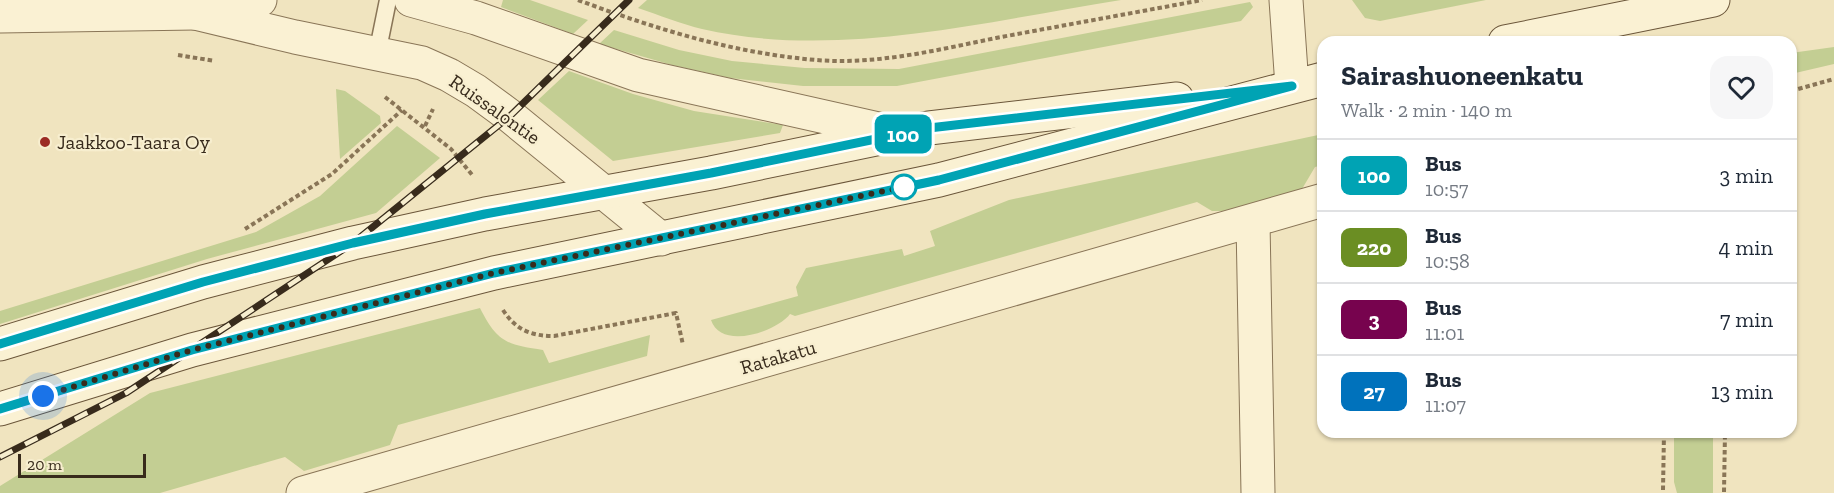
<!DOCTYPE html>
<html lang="en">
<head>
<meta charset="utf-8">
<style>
  body { margin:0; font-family:"Zilla Slab",serif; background:#f6f6f7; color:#1f2937; height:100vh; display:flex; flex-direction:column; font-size:22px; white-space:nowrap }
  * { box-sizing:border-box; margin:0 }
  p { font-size:20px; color:#747a83 }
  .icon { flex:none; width:33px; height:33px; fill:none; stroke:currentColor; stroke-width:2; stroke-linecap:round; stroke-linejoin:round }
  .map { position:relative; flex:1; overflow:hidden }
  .details { position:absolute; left:1317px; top:36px; width:480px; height:402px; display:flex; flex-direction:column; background:#fff; border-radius:18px; box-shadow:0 2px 4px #0004 }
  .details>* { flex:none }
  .badge { padding:0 12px; border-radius:9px; font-size:21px; line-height:39px }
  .scale { position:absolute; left:18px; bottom:15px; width:128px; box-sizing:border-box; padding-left:6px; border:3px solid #382b1c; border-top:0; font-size:16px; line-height:21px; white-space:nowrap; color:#382b1c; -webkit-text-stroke:4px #f7eecf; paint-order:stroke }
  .you { position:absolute; width:30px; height:30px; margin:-15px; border:4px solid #fff; border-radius:50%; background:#1a73e8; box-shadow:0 0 0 9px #1a73e833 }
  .map>.badge { position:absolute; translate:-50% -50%; box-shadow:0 0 0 3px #fff }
  .round { display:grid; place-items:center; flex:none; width:63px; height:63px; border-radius:18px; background:#f6f6f7 }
  .headline { display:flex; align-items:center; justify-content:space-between; height:102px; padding:0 24px }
  h1 { font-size:28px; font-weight:700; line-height:45px }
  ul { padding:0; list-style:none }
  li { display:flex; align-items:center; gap:18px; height:72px; padding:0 24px; border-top:2px solid #e0e1e3 }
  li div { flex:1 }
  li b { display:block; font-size:22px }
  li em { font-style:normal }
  li .badge { min-width:66px; font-weight:700; text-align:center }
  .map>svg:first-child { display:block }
  .green { fill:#c3ce93 }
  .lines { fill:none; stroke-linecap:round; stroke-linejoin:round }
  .service-casing { stroke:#897557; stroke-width:19 }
  .minor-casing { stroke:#897557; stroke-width:35 }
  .secondary-casing { stroke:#6b563a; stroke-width:35 }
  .path { stroke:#897557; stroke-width:4; stroke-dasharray:4.5 3; stroke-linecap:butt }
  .service { stroke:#faf1d3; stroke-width:16 }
  .minor { stroke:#faf1d3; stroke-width:33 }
  .secondary { stroke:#faf1d3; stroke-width:33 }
  .rail-casing { stroke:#382b1c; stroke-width:7 }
  .rail { stroke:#f7eecf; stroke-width:4.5; stroke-dasharray:14; stroke-linecap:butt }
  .line-casing { stroke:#fff; stroke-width:14 }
  .line { stroke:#00a3b4; stroke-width:9 }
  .walk { stroke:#382b1c; stroke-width:6; stroke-dasharray:0 10.8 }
  .poi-dot { fill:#9b2b24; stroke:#f7eecf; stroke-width:2 }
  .stop-dot { fill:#fff; stroke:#00a3b4; stroke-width:3 }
  .labels { text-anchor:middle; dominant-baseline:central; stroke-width:4.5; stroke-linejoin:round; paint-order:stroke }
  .street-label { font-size:20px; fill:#382b1c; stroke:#f7eecf }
  .poi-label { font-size:20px; fill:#382b1c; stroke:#f7eecf; text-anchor:start }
</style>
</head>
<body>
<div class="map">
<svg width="1834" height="493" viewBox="0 0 1834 493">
  <rect width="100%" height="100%" fill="#f0e4bf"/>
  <g class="green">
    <path d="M 503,0 L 530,0 L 588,20 L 573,34 L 501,7 Z"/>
    <path d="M 647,0 L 1121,0 C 987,21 837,60 702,29 C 681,24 659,15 638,8 Z"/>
    <path d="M 1352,0 L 1486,0 L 1380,21 L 1365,18 Z"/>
    <path d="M 1250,2 L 1253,7 L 1241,21 L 897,86 L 803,86 L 730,78 L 672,65 L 599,44 L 614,30 L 679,50 L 732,61 L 805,68 L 899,69 Z"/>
    <path d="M 1834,47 L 1834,64 L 1791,74 L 1791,53 Z"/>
    <path d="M 569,71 L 633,94 L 694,111 L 783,125 L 780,133 L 613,161 L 538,100 Z"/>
    <path d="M 336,89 L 345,91 L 380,116 L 381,123 L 340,159 Z"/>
    <path d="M 397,126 L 440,158 L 376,213 L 207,259 L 0,324 L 0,311 L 256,232 L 320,196 Z"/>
    <path d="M 1323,134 L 1323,165 L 1315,167 L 1302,189 L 1223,211 L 1212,211 L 1197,202 L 795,316 L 790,314 C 778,331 721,351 711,320 L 798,296 L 796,287 L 806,268 L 902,249 L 904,256 L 935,246 L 930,231 L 1009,200 Z"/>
    <path d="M 480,308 C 497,342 507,345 543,350 L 549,363 L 650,335 L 647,356 L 398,425 L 390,445 L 304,471 L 285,457 L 160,493 L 0,493 L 0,486 L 150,393 Z"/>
    <path d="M 1674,432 L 1713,432 L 1713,493 L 1677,493 L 1674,482 Z"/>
  </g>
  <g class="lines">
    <g class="service-casing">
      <path id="service" d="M 377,54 L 388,0"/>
    </g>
    <g class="minor-casing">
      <g id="minor">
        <path d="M 411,0 L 476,18 L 638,75 L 901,134"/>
        <path d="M 1286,0 L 1292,86"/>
        <path d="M 195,13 L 295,37 L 422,63 L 449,75 L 476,91 L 510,116 L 661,239"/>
        <path d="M 0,16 L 195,13 L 260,0"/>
        <path d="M 1253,222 L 1258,493"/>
        <path d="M 303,493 L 1323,200"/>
      </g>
    </g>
    <g class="secondary-casing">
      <g id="secondary">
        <path d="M 1505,42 L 1713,0"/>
        <path d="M 0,344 L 203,282 L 353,243 L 485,214 L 711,173 L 929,128 L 1177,99"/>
        <path d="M 0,409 L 192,350 L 494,273 L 939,180 L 1323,79"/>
      </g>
    </g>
    <g class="path">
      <path d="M 578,0 C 656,29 733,53 816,60 C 877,65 937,50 996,38 C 1065,25 1133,13 1202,0"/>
      <path d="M 178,55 L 215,61"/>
      <path d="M 1791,91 L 1834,79"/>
      <path d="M 385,97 L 451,149 L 473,176"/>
      <path d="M 425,126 L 433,109"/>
      <path d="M 245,229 L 332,174 L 402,110"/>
      <path d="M 503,310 C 516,330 531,336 554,336 L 676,313 L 683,345"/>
      <path d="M 1663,490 L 1664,432"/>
      <path d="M 1724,492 L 1725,432"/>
    </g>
    <use href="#service" class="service"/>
    <use href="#minor" class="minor"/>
    <use href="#secondary" class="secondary"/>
    <g class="rail-casing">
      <path id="rail" d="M 0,457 L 126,393 L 353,243 L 510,116 L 629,0"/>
    </g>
    <use href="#rail" class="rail"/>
  </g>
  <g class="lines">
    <g class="line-casing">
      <path id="line" d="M 0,344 L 203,282 L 353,243 L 485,214 L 711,173 L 929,128 L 1292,86 L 939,180 L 494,273 L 192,350 L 0,409"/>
    </g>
    <use href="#line" class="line"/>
    <path class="walk" d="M 43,396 L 192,350 L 494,273 L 904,187"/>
  </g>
  <circle class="poi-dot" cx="45" cy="142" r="6"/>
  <circle class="stop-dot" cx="904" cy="187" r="12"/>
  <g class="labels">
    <g class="street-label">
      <text transform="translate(495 109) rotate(35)">Ruissalontie</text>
      <text transform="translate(778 357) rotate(-16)">Ratakatu</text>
    </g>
    <g class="poi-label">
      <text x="57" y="142">Jaakkoo-Taara Oy</text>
    </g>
  </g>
</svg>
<div class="scale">20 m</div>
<div class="you" style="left:43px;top:396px"></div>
<b class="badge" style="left:903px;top:134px;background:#00a3b4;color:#fff">100</b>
<section class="details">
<div class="headline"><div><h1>Sairashuoneenkatu</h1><p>Walk · 2 min · 140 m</p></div><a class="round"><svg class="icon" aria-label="heart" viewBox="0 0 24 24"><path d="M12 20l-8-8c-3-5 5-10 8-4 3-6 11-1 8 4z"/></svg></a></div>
<ul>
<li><span class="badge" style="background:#00a3b4;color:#fff">100</span><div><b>Bus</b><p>10:57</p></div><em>3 min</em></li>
<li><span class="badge" style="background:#6b8e23;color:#fff">220</span><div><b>Bus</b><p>10:58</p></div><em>4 min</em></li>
<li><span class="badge" style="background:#77034e;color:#fff">3</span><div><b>Bus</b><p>11:01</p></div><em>7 min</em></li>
<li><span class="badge" style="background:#0072bc;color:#fff">27</span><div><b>Bus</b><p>11:07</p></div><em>13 min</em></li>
</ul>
</section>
</div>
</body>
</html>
